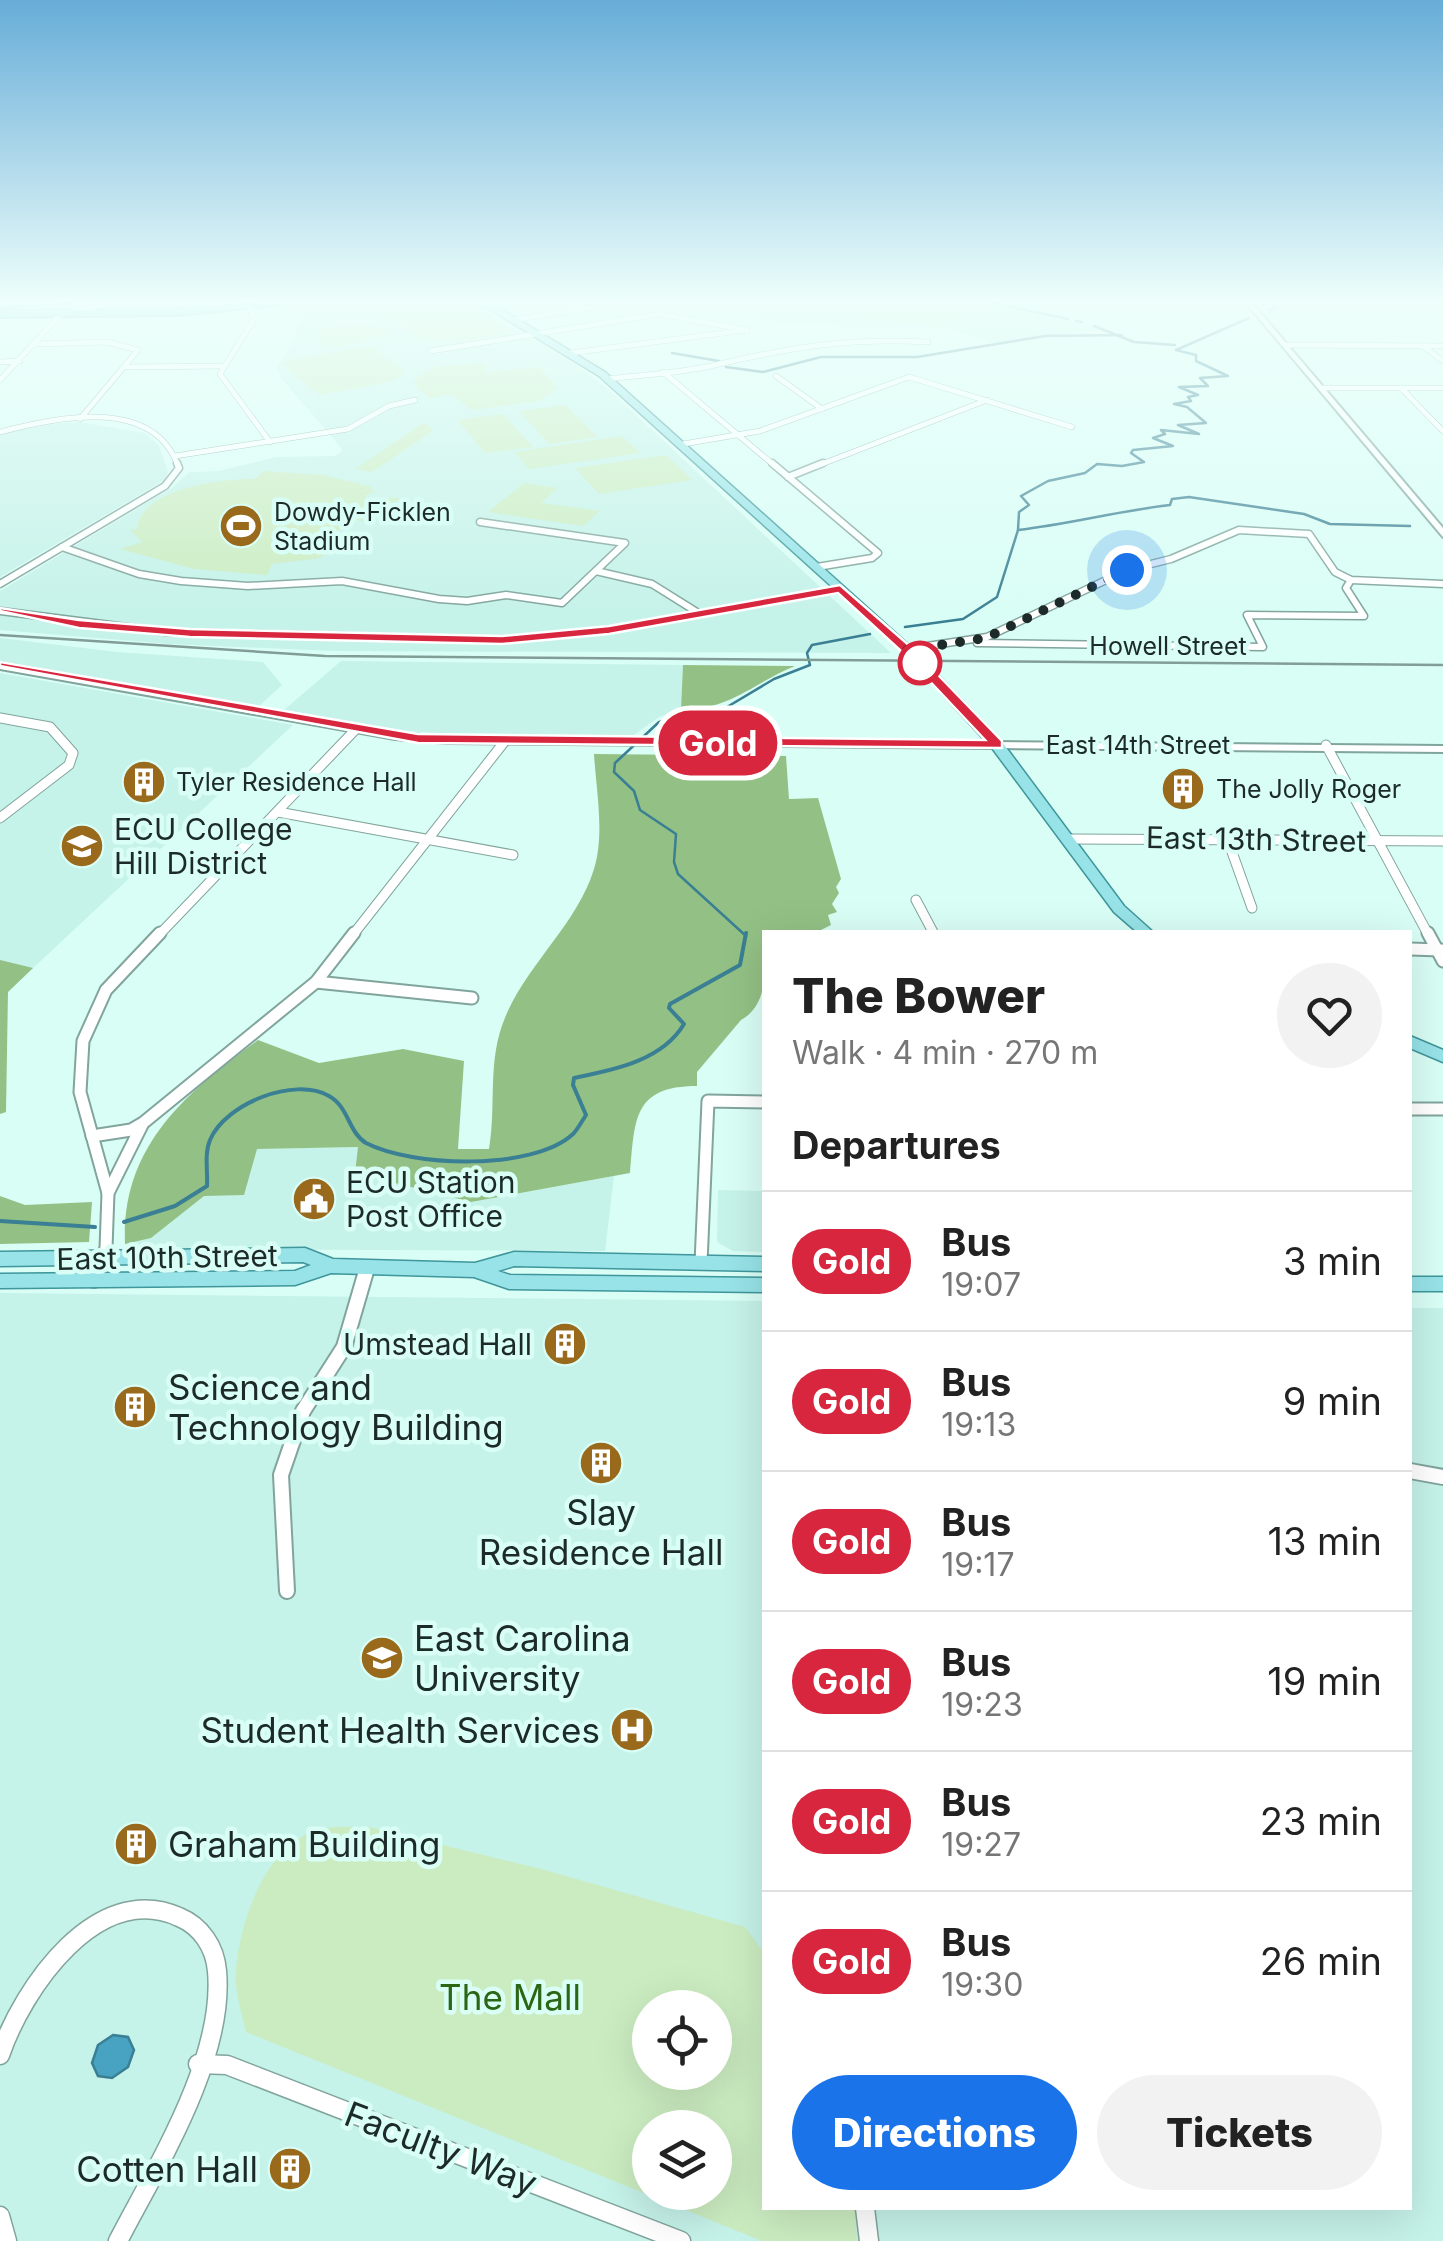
<!DOCTYPE html>
<html lang="en">
<head>
<meta charset="utf-8">
<style>
  body { margin:0; font-family:Inter,sans-serif; background:#f2f2f2; color:#222; height:100vh; display:flex; flex-direction:column; font-size:38px; white-space:nowrap }
  * { box-sizing:border-box; margin:0 }
  p { font-size:32px; color:#767676 }
  .icon { flex:none; width:55px; height:55px; fill:none; stroke:currentColor; stroke-width:2; stroke-linecap:round; stroke-linejoin:round }
  .map { position:relative; flex:1; overflow:hidden }
  .sheet { position:absolute; left:762px; top:930px; width:650px; height:1280px; display:flex; flex-direction:column; background:#fff; border-radius:0px; box-shadow:0 10px 40px #0002 }
  .sheet>* { flex:none }
  .badge { padding:0 20px; border-radius:32px; font-size:35px; line-height:65px }
  .fabs { position:absolute; left:632px; top:1990px; display:grid; gap:20px }
  .fabs a { display:grid; place-items:center; width:100px; height:100px; border-radius:50%; background:#fff; box-shadow:0 10px 40px #0002; font-size:50px }
  .you { position:absolute; width:50px; height:50px; margin:-25px; border:8px solid #fff; border-radius:50%; background:#1a73e8; box-shadow:0 0 0 15px #1a73e833 }
  .map>.badge { position:absolute; translate:-50% -50%; box-shadow:0 0 0 5px #fff }
  h2 { padding:0 30px; font-size:38px; line-height:90px }
  .round { display:grid; place-items:center; flex:none; width:105px; height:105px; border-radius:52px; background:#f2f2f2 }
  .headline { display:flex; align-items:center; justify-content:space-between; height:170px; padding:0 30px }
  h1 { font-size:48px; font-weight:800; line-height:75px }
  .action { display:flex; gap:20px; margin-top:auto; padding:20px 30px }
  .action a { flex:1; height:115px; border-radius:60px; background:#1a73e8; color:#fff; font-size:40px; font-weight:800; line-height:115px; text-align:center }
  .action a+a { background:#f2f2f2; color:#222 }
  ul { padding:0; list-style:none }
  li { display:flex; align-items:center; gap:30px; height:140px; padding:0 30px; border-top:2px solid #e0e0e0 }
  li div { flex:1 }
  li b { display:block; font-size:38px }
  li em { font-style:normal }
  li .badge { min-width:110px; font-weight:700; text-align:center }
  .map>svg:first-child { display:block }
  .built { fill:#c5f2e9; fill-rule:evenodd }
  .green { fill:#cbecc1; fill-rule:evenodd }
  .forest { fill:#93c185 }
  .water { fill:#47a3c1; stroke:#3a7f93; stroke-width:2.5 }
  .lines { fill:none; stroke-linecap:round; stroke-linejoin:round }
  .stream-far1 { stroke:#3a7f93; stroke-width:2.5 }
  .stream { stroke:#3a7f93; stroke-width:4 }
  .street-far5-casing { stroke:#81a49c; stroke-width:6 }
  .street-far4-casing { stroke:#81a49c; stroke-width:9 }
  .street-far3-casing { stroke:#81a49c; stroke-width:11 }
  .street-far2-casing { stroke:#81a49c; stroke-width:15 }
  .street-far1-casing { stroke:#81a49c; stroke-width:18 }
  .street-casing { stroke:#81a49c; stroke-width:21 }
  .secondary-casing { stroke:#81a49c; stroke-width:4 }
  .primary-casing { stroke:#3f969b; stroke-width:3 }
  .highway-casing { stroke:#3f969b; stroke-width:4 }
  .street-far5 { stroke:#fff; stroke-width:5 }
  .street-far4 { stroke:#fff; stroke-width:6 }
  .street-far3 { stroke:#fff; stroke-width:9 }
  .street-far2 { stroke:#fff; stroke-width:11 }
  .street-far1 { stroke:#fff; stroke-width:14 }
  .street { stroke:#fff; stroke-width:18 }
  .secondary { fill:#fff; fill-rule:evenodd }
  .primary { fill:#97e3e8; fill-rule:evenodd }
  .highway { fill:#51d0d9; fill-rule:evenodd }
  .rail { stroke:#829c96; stroke-width:2.5 }
  .line { fill:#d7263d; stroke:#fff; stroke-width:2.5 }
  .walk { stroke:#1d2b28; stroke-width:10; stroke-dasharray:0 18 }
  .stop-dot { fill:#fff; stroke:#d7263d; stroke-width:5 }
  .labels { text-anchor:middle; dominant-baseline:central; stroke-width:9; stroke-linejoin:round; paint-order:stroke }
  .far-poi-label { font-size:25px; fill:#1d2b28; stroke:#d9fef6; text-anchor:start }
  .far-street-label { font-size:25px; fill:#1d2b28; stroke:#d9fef6 }
  .poi-label { font-size:30px; fill:#1d2b28; stroke:#d9fef6; text-anchor:start }
  .street-label { font-size:30px; fill:#1d2b28; stroke:#d9fef6 }
  .near-poi-label { font-size:35px; fill:#1d2b28; stroke:#d9fef6; text-anchor:start }
  .near-park-label { font-size:35px; fill:#2b6615; stroke:#d9fef6 }
  .near-street-label { font-size:35px; fill:#1d2b28; stroke:#d9fef6 }
</style>
</head>
<body>
<div class="map">
<svg width="1443" height="2241" viewBox="0 0 1443 2241">
  <rect width="100%" height="100%" fill="#d9fef6"/>
  <g class="built">
    <path d="M 296,303 L 470,303 L 572,362 L 607,388 L 891,653 L 334,651 L 170,644 L 0,630 L 0,591 L 173,487 L 189,472 L 219,471 L 276,457 L 335,456 L 343,450 L 281,378 L 277,368 L 296,337 L 295,327 L 304,319 L 306,311 Z"/>
    <path d="M 668,303 L 994,303 L 1101,328 L 1001,345 L 949,329 L 790,324 Z"/>
    <path d="M 79,422 L 145,433 L 159,446 L 168,472 L 165,480 L 0,577 L 0,434 L 49,424 Z"/>
    <path d="M 0,638 L 117,652 L 263,662 L 282,685 L 258,707 L 0,661 Z"/>
    <path d="M 341,661 L 683,665 L 681,709 L 659,717 L 634,735 L 484,736 L 393,730 L 284,710 Z"/>
    <path d="M 0,673 L 293,725 L 0,999 Z"/>
    <path d="M 359,1147 L 355,1173 L 471,1202 L 614,1176 L 605,1251 L 140,1249 L 125,1244 L 151,1238 L 256,1149 Z"/>
    <path d="M 718,1190 L 765,1191 L 765,1252 L 733,1251 L 717,1242 Z"/>
    <path d="M 0,1293 L 765,1301 L 765,2208 L 1410,2208 L 1410,1308 L 1443,1308 L 1443,2241 L 0,2241 ZM 650,2008 L 715,2008 L 715,2072 L 650,2072 ZM 650,2128 L 715,2128 L 715,2192 L 650,2192 Z"/>
  </g>
  <g class="green">
    <path d="M 407,303 L 463,303 L 512,331 L 468,341 L 424,341 L 370,307 Z"/>
    <path d="M 797,303 L 972,303 L 994,307 L 944,326 L 878,322 Z"/>
    <path d="M 339,323 L 376,324 L 393,333 L 339,347 L 323,346 L 325,343 L 316,337 L 324,334 L 315,328 Z"/>
    <path d="M 370,346 L 405,371 L 393,381 L 319,395 L 280,362 Z"/>
    <path d="M 485,364 L 484,373 L 538,367 L 558,388 L 538,401 L 471,410 L 452,394 L 429,398 L 413,383 C 427,362 461,365 485,364 Z"/>
    <path d="M 565,405 L 598,437 L 549,444 L 519,411 Z"/>
    <path d="M 503,414 L 533,447 L 485,453 L 457,420 Z"/>
    <path d="M 425,422 L 433,431 L 372,472 L 355,469 Z"/>
    <path d="M 622,436 L 640,453 L 529,469 L 514,452 Z"/>
    <path d="M 666,455 L 692,480 L 599,494 L 575,468 Z"/>
    <path d="M 264,471 L 323,475 L 372,487 L 370,489 L 376,491 L 364,496 L 367,498 L 400,498 L 370,523 L 354,519 L 332,535 L 317,539 L 333,548 L 320,558 L 272,564 L 267,575 L 194,569 L 120,549 L 142,542 L 130,530 L 137,529 C 142,487 222,479 255,479 Z"/>
    <path d="M 524,483 L 557,488 L 541,503 L 600,511 L 583,526 L 488,512 Z"/>
    <path d="M 369,1827 L 541,1869 L 745,1927 L 765,1954 L 765,2208 L 855,2208 L 857,2241 L 762,2241 L 246,2032 C 242,2013 234,1990 236,1970 C 240,1921 266,1842 321,1829 C 336,1826 354,1827 369,1827 ZM 650,2008 L 715,2008 L 715,2072 L 650,2072 ZM 650,2128 L 715,2128 L 715,2192 L 650,2192 Z"/>
  </g>
  <g class="forest">
    <path d="M 683,665 L 795,666 C 755,682 727,712 681,709 Z"/>
    <path d="M 594,754 L 786,756 L 789,799 L 818,798 L 841,879 L 836,887 L 839,893 L 832,904 L 837,912 L 828,915 L 831,925 L 817,932 L 765,932 C 765,961 771,1004 741,1020 L 697,1072 L 697,1086 C 632,1086 635,1121 630,1173 L 471,1202 L 355,1173 L 358,1147 L 257,1149 L 244,1195 L 204,1196 L 151,1238 L 125,1244 C 121,1147 185,1093 258,1040 L 319,1063 L 403,1049 L 464,1061 L 458,1149 L 489,1149 C 497,1102 486,1059 507,1013 C 529,963 578,922 594,869 C 605,834 596,789 594,754 Z"/>
    <path d="M 0,960 L 33,968 L 8,992 L 6,1112 L 0,1114 Z"/>
    <path d="M 0,1196 L 25,1205 L 92,1202 L 89,1242 L 0,1244 Z"/>
  </g>
  <path class="water" d="M 113,2035 L 128,2037 L 134,2050 L 128,2067 L 112,2078 L 98,2076 L 92,2063 L 98,2045 Z"/>
  <g class="lines">
    <g class="stream-far1">
      <path d="M 994,303 L 1068,319"/>
      <path d="M 0,308 L 76,303"/>
      <path d="M 1269,310 L 1275,309 L 1273,303"/>
      <path d="M 1076,321 L 1082,322"/>
      <path d="M 1094,326 L 1134,342 L 1175,345"/>
      <path d="M 672,353 L 719,361"/>
      <path d="M 726,367 L 763,372 L 821,357 L 917,357 L 1045,336 L 1122,335"/>
      <path d="M 1018,530 C 1070,524 1118,511 1170,505 L 1172,499 L 1189,497 L 1304,514 L 1330,524 L 1410,526"/>
      <path d="M 905,627 L 963,619 L 997,597 L 1018,530 L 1019,512 L 1029,505 L 1021,496 L 1048,481 L 1085,473 L 1097,464 L 1122,466 L 1144,462 L 1131,453 L 1133,450 L 1173,446 L 1153,438 L 1165,434 L 1161,430 L 1199,434 L 1178,425 L 1206,423 L 1187,407 L 1174,404 L 1191,401 L 1188,397 L 1198,395 L 1179,387 L 1208,386 L 1200,378 L 1228,376 L 1196,361 L 1196,355 L 1176,350 L 1249,318"/>
      <path d="M 746,936 L 678,874 L 674,862 L 676,834 L 640,810 L 634,791 L 614,772 L 615,763 L 659,722 L 722,710 L 774,679 L 810,665 L 807,653 L 812,645 L 870,634"/>
    </g>
    <g class="stream">
      <path d="M 0,1221 L 95,1227"/>
      <path d="M 124,1222 L 175,1206 L 207,1186 C 208,1172 204,1154 210,1140 C 225,1104 294,1076 329,1096 C 349,1107 348,1132 366,1143 C 412,1167 533,1171 573,1134 C 578,1129 582,1121 586,1115 L 573,1085 L 574,1078 C 613,1070 662,1061 684,1024 L 669,1008 L 670,1004 L 740,965 L 746,933"/>
    </g>
    <g class="street-far5-casing">
      <g id="street-far5">
        <path d="M 249,307 L 254,319 L 220,374 L 270,442"/>
        <path d="M 513,320 L 621,303"/>
        <path d="M 34,344 L 107,342 L 138,350 L 80,419"/>
        <path d="M 1287,345 L 1443,346"/>
        <path d="M 1423,346 L 1443,361"/>
        <path d="M 431,351 L 659,314 L 747,330 L 570,353"/>
        <path d="M 0,362 L 20,361"/>
        <path d="M 126,367 L 223,366"/>
        <path d="M 663,372 L 775,466"/>
        <path d="M 776,376 L 822,409"/>
        <path d="M 608,379 C 643,375 681,373 715,365 C 792,347 848,338 928,342"/>
        <path d="M 0,380 L 61,314 L 109,303"/>
        <path d="M 1323,388 L 1443,388"/>
        <path d="M 1401,388 L 1443,431"/>
        <path d="M 0,432 C 56,417 153,396 178,466"/>
        <path d="M 683,444 L 760,431 L 909,377 L 1072,427"/>
        <path d="M 175,456 L 348,429 L 389,406 L 415,400"/>
        <path d="M 817,466 L 987,400"/>
      </g>
    </g>
    <g class="street-far4-casing">
      <g id="street-far4">
        <path d="M 772,463 L 878,553 L 872,558 L 817,567"/>
        <path d="M 788,477 L 823,463"/>
        <path d="M 62,547 L 139,574 L 181,581 L 248,586 L 342,581 L 439,599 L 467,601 L 506,595 L 562,603 L 625,543 L 480,522"/>
        <path d="M 596,571 L 652,584 L 700,614"/>
        <path d="M 0,584 L 165,486 L 179,468 L 177,463"/>
        <path d="M 0,611 L 166,632 L 501,640 L 609,630 L 840,589"/>
        <path d="M 977,643 L 1263,647 L 1247,615 L 1364,616 L 1346,588 L 1351,580"/>
        <path d="M 907,649 L 987,637 L 1127,570 L 1171,559 L 1239,530 L 1309,534 L 1335,572 L 1351,580 L 1443,584"/>
      </g>
    </g>
    <g class="street-far3-casing">
      <g id="street-far3">
        <path d="M 0,718 L 50,727 L 73,753 L 69,765 L 0,818"/>
        <path d="M 1326,745 L 1429,936"/>
        <path d="M 278,812 L 513,855"/>
        <path d="M 1227,838 L 1252,908"/>
        <path d="M 1069,839 L 1443,841"/>
        <path d="M 916,900 L 933,932"/>
        <path d="M 158,936 L 356,729"/>
        <path d="M 352,936 L 505,741"/>
      </g>
    </g>
    <g class="street-far2-casing">
      <g id="street-far2">
        <path d="M 1428,933 L 1443,961"/>
        <path d="M 1410,949 L 1441,950"/>
        <path d="M 316,982 L 472,998"/>
        <path d="M 1410,1109 L 1443,1109"/>
        <path d="M 92,1136 L 131,1130 L 143,1123 L 316,982 L 354,933"/>
        <path d="M 108,1193 L 142,1125"/>
        <path d="M 701,1263 L 708,1101 L 765,1102"/>
        <path d="M 97,1271 L 106,1248 L 108,1193 L 80,1092 L 83,1041 L 106,990 L 160,933"/>
        <path d="M 366,1271 L 367,1267"/>
      </g>
    </g>
    <g class="street-far1-casing">
      <g id="street-far1">
        <path d="M 94,1280 L 98,1268"/>
        <path d="M 1410,1471 L 1443,1477"/>
        <path d="M 287,1591 L 281,1475 L 303,1411 L 344,1347 L 367,1268"/>
      </g>
    </g>
    <g class="street-casing">
      <g id="street">
        <path d="M 0,2055 C 23,1988 97,1880 179,1917 C 201,1926 215,1947 217,1971 C 225,2058 157,2166 118,2241"/>
        <path d="M 198,2064 L 227,2065 L 681,2241"/>
        <path d="M 865,2208 L 869,2241"/>
        <path d="M 0,2216 L 7,2241"/>
      </g>
    </g>
    <g class="secondary-casing">
      <g id="secondary">
        <path d="M 1246,303 L 1252,303 L 1443,528 L 1443,537 Z"/>
        <path d="M 0,663 L 395,733 L 448,737 L 1443,746 L 1443,752 L 448,743 L 395,739 L 0,669 Z"/>
      </g>
    </g>
    <g class="primary-casing">
      <g id="primary">
        <path d="M 474,303 L 495,305 L 605,372 L 911,647 L 1002,742 L 1124,906 L 1153,932 L 1137,932 L 1114,912 L 992,748 L 903,651 L 599,376 L 489,309 Z"/>
        <path d="M 1410,1036 L 1443,1050 L 1443,1062 L 1410,1048 Z"/>
        <path d="M 305,1248 L 333,1259 L 475,1263 L 514,1252 L 765,1257 L 765,1271 L 514,1266 L 498,1271 L 510,1275 L 765,1278 L 765,1292 L 509,1289 L 474,1277 L 331,1273 L 295,1285 L 0,1288 L 0,1274 L 295,1271 L 311,1265 L 303,1262 L 0,1266 L 0,1252 Z"/>
        <rect x="1410" y="1277" width="33" height="14"/>
      </g>
    </g>
    <g class="highway-casing">
      <path id="highway" d="M 266,303 L 296,303 L 178,315 L 0,317 L 0,311 L 178,309 Z"/>
    </g>
    <use href="#street-far5" class="street-far5"/>
    <use href="#street-far4" class="street-far4"/>
    <use href="#street-far3" class="street-far3"/>
    <use href="#street-far2" class="street-far2"/>
    <use href="#street-far1" class="street-far1"/>
    <use href="#street" class="street"/>
    <use href="#secondary" class="secondary"/>
    <use href="#primary" class="primary"/>
    <use href="#highway" class="highway"/>
    <path class="rail" d="M 0,635 L 325,656 L 1443,665"/>
  </g>
  <linearGradient id="sky" x2="0" y2="1"><stop stop-color="#67add8"/><stop offset="0.49" stop-color="#eefffb"/><stop offset="1" stop-color="#eefffb" stop-opacity="0"/></linearGradient>
  <rect width="1443" height="616" fill="url(#sky)"/>
  <path class="line" d="M 840,585 L 911,647 L 1002,741 L 1002,748 L 418,743 L 0,666 L 0,662 L 418,734 L 985,740 L 902,652 L 838,593 L 609,634 L 502,644 L 190,637 L 79,628 L 0,611 L 0,608 L 79,620 L 190,629 L 502,636 L 609,626 Z"/>
  <g class="lines">
    <path class="walk" d="M 920,663 L 907,650 L 986,638 L 1127,570"/>
  </g>
  <defs>
    <g id="stadium-disc" transform="scale(2.25)"><circle r="9.5" fill="#996a1b" stroke="#d9fef6"/><path d="M0-5a6.5 5 0 1 0 0 10a6.5 5 0 1 0 0-10ZM-3.5-1.8h7v3.6h-7Z" fill="#fff"/></g>
    <g id="building-disc" transform="scale(2.25)"><circle r="9.5" fill="#996a1b" stroke="#d9fef6"/><path d="M-4-6H4V6H1V3H-1V6H-4ZM-2.5-4.3h1.7v1.8h-1.7ZM.8-4.3h1.7v1.8H.8ZM-2.5-1h1.7V.8h-1.7ZM.8-1h1.7V.8H.8Z" fill="#fff"/></g>
    <g id="university-disc" transform="scale(2.25)"><circle r="9.5" fill="#996a1b" stroke="#d9fef6"/><path d="M0-5L7-2L0 1L-7-2ZM-4 1L0 2.5L4 1V4Q0 6-4 4Z" fill="#fff"/></g>
    <g id="civic-disc" transform="scale(2.25)"><circle r="9.5" fill="#996a1b" stroke="#d9fef6"/><path d="M-.6-6.5H3V-4.5H.6V-3L4-1V1h2V6H-6V1h2V-1L-.6-3ZM-1.2 2.5V6h2.4V2.5Z" fill="#fff"/></g>
    <g id="hospital-disc" transform="scale(2.25)"><circle r="9.5" fill="#996a1b" stroke="#d9fef6"/><path d="M-5-5h3v3.5h4V-5h3V5h-3V1.5h-4V5h-3Z" fill="#fff"/></g>
  </defs>
  <g fill-rule="evenodd">
    <use href="#stadium-disc" x="241" y="526"/>
    <use href="#building-disc" x="144" y="782"/>
    <use href="#building-disc" x="1183" y="789"/>
    <use href="#university-disc" x="82" y="846"/>
    <use href="#civic-disc" x="314" y="1199"/>
    <use href="#building-disc" x="565" y="1344"/>
    <use href="#building-disc" x="135" y="1407"/>
    <use href="#building-disc" x="601" y="1463"/>
    <use href="#university-disc" x="382" y="1658"/>
    <use href="#hospital-disc" x="632" y="1730"/>
    <use href="#building-disc" x="136" y="1844"/>
    <use href="#building-disc" x="290" y="2169"/>
  </g>
  <circle class="stop-dot" cx="920" cy="663" r="20"/>
  <g class="labels">
    <g class="far-poi-label">
      <text x="274" y="512">Dowdy-Ficklen<tspan x="274" dy="29">Stadium</tspan></text>
      <text x="176" y="782">Tyler Residence Hall</text>
      <text x="1216" y="789">The Jolly Roger</text>
    </g>
    <g class="far-street-label">
      <text x="1168" y="646">Howell Street</text>
      <text x="1138" y="745">East 14th Street</text>
    </g>
    <g class="poi-label">
      <text x="114" y="829">ECU College<tspan x="114" dy="34">Hill District</tspan></text>
      <text x="346" y="1182">ECU Station<tspan x="346" dy="34">Post Office</tspan></text>
      <text x="532" y="1344" text-anchor="end">Umstead Hall</text>
    </g>
    <g class="street-label">
      <text transform="translate(1256 839) rotate(1)">East 13th Street</text>
      <text transform="translate(167 1257) rotate(-1)">East 10th Street</text>
    </g>
    <g class="near-poi-label">
      <text x="168" y="1387">Science and<tspan x="168" dy="40">Technology Building</tspan></text>
      <text x="601" y="1512" text-anchor="middle">Slay<tspan x="601" dy="40">Residence Hall</tspan></text>
      <text x="414" y="1638">East Carolina<tspan x="414" dy="40">University</tspan></text>
      <text x="600" y="1730" text-anchor="end">Student Health Services</text>
      <text x="168" y="1844">Graham Building</text>
      <text x="258" y="2169" text-anchor="end">Cotten Hall</text>
    </g>
    <g class="near-park-label">
      <text x="510" y="1997">The Mall</text>
    </g>
    <g class="near-street-label">
      <text transform="translate(441 2148) rotate(21)">Faculty Way</text>
    </g>
  </g>
</svg>
<div class="fabs">
<a><svg class="icon" aria-label="locate" viewBox="0 0 24 24"><circle cx="12" cy="12" r="6"/><path d="M12 2v4M12 18v4M2 12h4M18 12h4"/></svg></a>
<a><svg class="icon" aria-label="layers" viewBox="0 0 24 24"><path d="M12 4l9 5-9 5-9-5zM3 14l9 5 9-5"/></svg></a>
</div>
<div class="you" style="left:1127px;top:570px"></div>
<b class="badge" style="left:718px;top:743px;background:#d7263d;color:#fff">Gold</b>
<section class="sheet">
<div class="headline"><div><h1>The Bower</h1><p>Walk · 4 min · 270 m</p></div><a class="round"><svg class="icon" aria-label="heart" viewBox="0 0 24 24"><path d="M12 20l-8-8c-3-5 5-10 8-4 3-6 11-1 8 4z"/></svg></a></div>
<h2>Departures</h2>
<ul>
<li><span class="badge" style="background:#d7263d;color:#fff">Gold</span><div><b>Bus</b><p>19:07</p></div><em>3 min</em></li>
<li><span class="badge" style="background:#d7263d;color:#fff">Gold</span><div><b>Bus</b><p>19:13</p></div><em>9 min</em></li>
<li><span class="badge" style="background:#d7263d;color:#fff">Gold</span><div><b>Bus</b><p>19:17</p></div><em>13 min</em></li>
<li><span class="badge" style="background:#d7263d;color:#fff">Gold</span><div><b>Bus</b><p>19:23</p></div><em>19 min</em></li>
<li><span class="badge" style="background:#d7263d;color:#fff">Gold</span><div><b>Bus</b><p>19:27</p></div><em>23 min</em></li>
<li><span class="badge" style="background:#d7263d;color:#fff">Gold</span><div><b>Bus</b><p>19:30</p></div><em>26 min</em></li>
</ul>
<div class="action"><a>Directions</a><a>Tickets</a></div>
</section>
</div>
</body>
</html>
